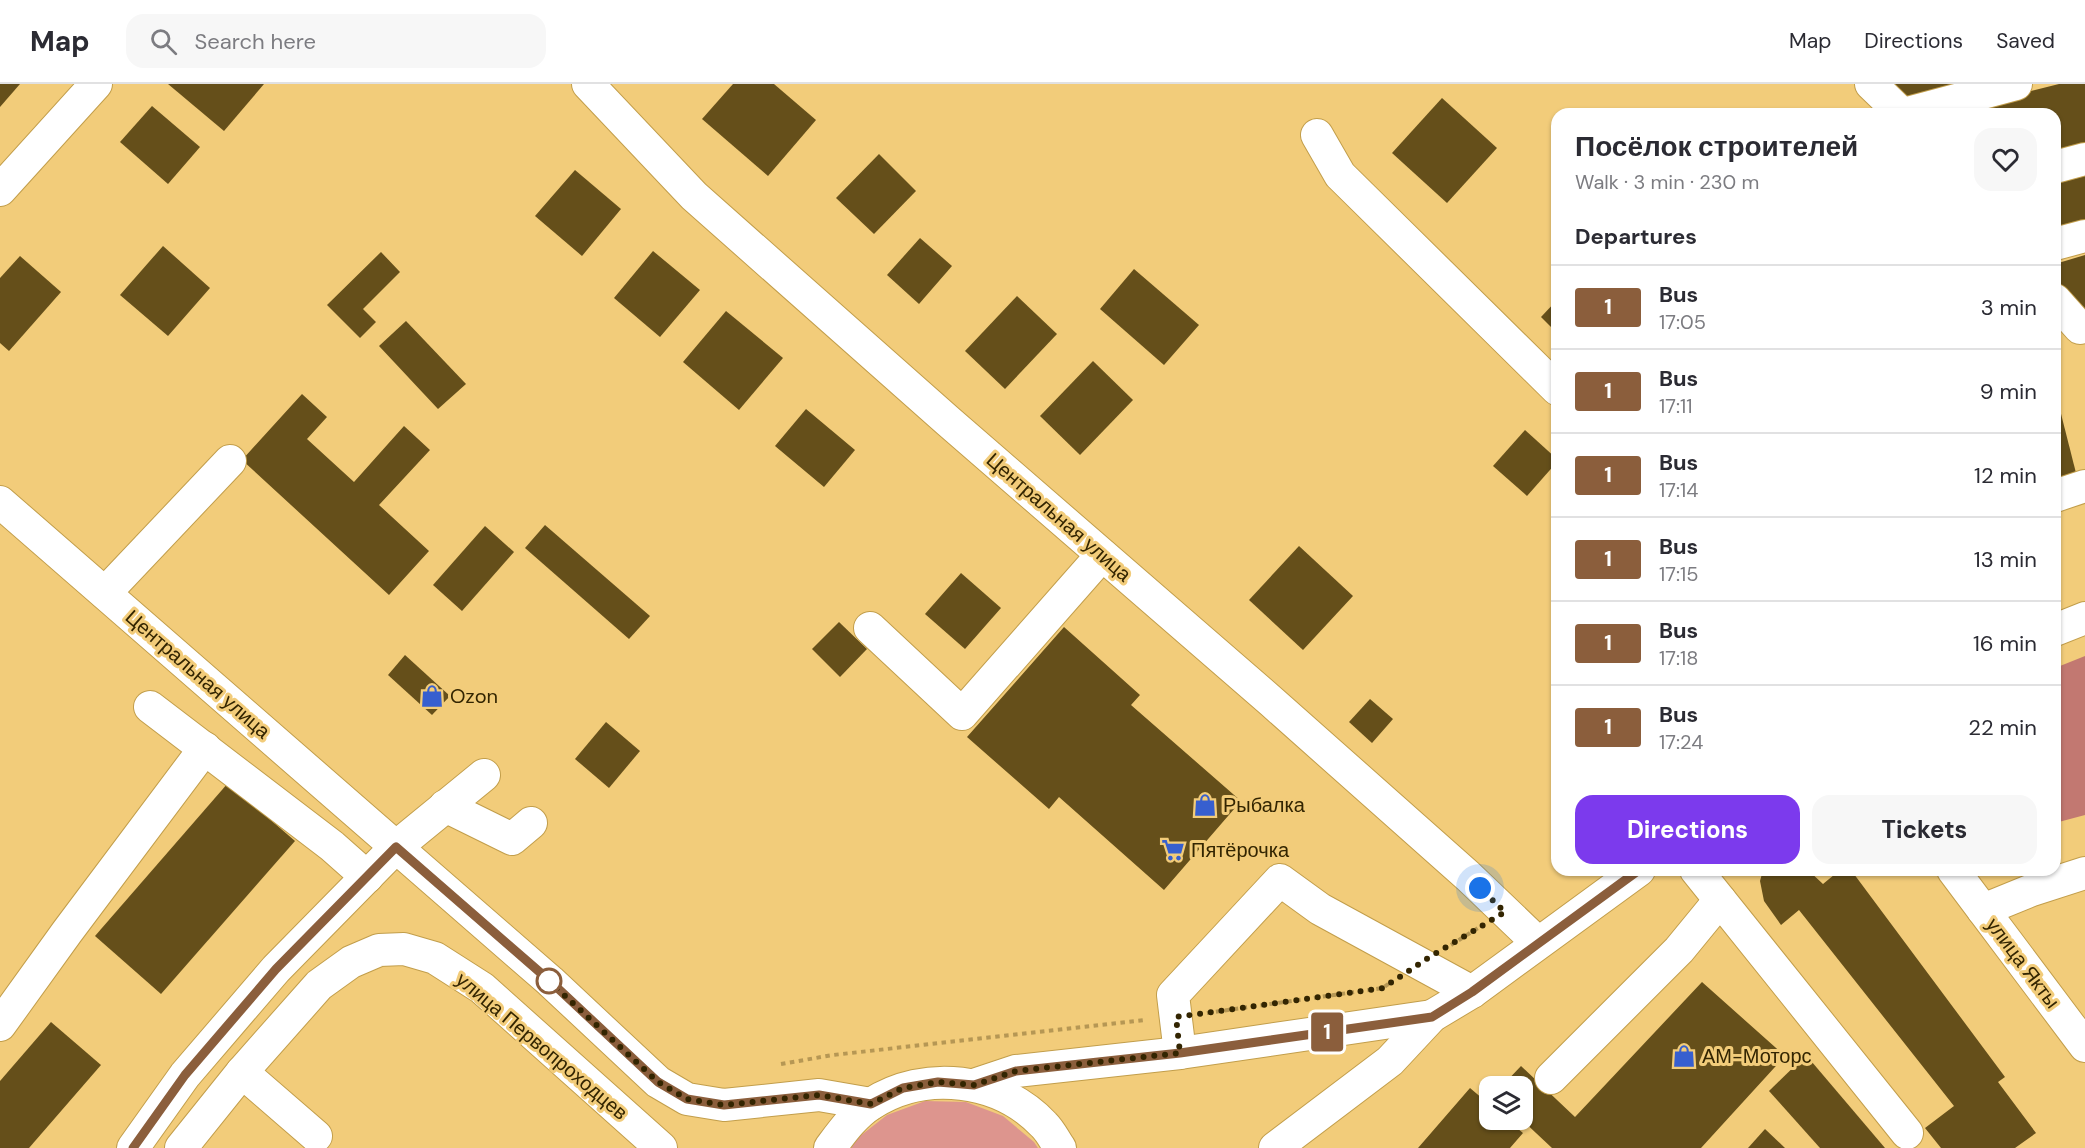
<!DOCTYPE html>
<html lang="en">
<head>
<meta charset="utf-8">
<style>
  body { margin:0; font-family:"DM Sans",sans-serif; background:#f7f7f7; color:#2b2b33; height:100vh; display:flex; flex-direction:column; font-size:22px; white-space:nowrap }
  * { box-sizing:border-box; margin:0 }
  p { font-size:20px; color:#7c7c81 }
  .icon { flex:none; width:33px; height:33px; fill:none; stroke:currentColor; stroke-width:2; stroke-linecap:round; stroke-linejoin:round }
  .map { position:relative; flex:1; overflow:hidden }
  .details { position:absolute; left:1551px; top:24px; width:510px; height:768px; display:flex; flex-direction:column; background:#fff; border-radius:18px; box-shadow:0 2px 4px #0004 }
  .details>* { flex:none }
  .badge { padding:0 12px; border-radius:4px; font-size:21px; line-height:39px }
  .buttons { position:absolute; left:1479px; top:992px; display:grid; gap:12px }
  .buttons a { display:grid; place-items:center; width:54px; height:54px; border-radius:12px; background:#fff; box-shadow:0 2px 4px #0004; font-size:30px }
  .you { position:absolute; width:30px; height:30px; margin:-15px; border:4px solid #fff; border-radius:50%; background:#1a73e8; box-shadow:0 0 0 9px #1a73e833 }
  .map>.badge { position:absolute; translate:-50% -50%; box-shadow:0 0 0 3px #fff }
  h2 { padding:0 24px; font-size:22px; line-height:54px }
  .round { display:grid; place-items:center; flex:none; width:63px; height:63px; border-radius:18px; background:#f7f7f7 }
  .head { display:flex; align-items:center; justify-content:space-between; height:102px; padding:0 24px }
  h1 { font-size:28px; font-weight:700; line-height:45px }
  .action { display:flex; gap:12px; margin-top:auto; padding:12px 24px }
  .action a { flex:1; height:69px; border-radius:18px; background:#7c3aed; color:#fff; font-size:24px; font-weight:700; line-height:69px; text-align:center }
  .action a+a { background:#f7f7f7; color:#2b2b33 }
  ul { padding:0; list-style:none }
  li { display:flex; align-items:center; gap:18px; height:84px; padding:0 24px; border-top:2px solid #e1e1e2 }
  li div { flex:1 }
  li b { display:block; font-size:22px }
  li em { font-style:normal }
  li .badge { min-width:66px; font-weight:700; text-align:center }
  header { display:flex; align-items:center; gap:36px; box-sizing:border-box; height:84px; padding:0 30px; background:#fff; border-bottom:2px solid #e1e1e2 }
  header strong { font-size:28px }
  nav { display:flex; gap:33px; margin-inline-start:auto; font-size:21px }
  .search { width:420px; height:54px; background:#f7f7f7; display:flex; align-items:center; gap:15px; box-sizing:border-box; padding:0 21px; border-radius:18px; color:#7c7c81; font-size:22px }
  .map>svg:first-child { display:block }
  .green { fill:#dd958e }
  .forest { fill:#c27871 }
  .building { fill:#654f1a }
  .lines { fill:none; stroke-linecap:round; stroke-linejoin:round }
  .minor-casing { stroke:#c29e4b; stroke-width:34 }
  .path { stroke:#b69754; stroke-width:4; stroke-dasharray:4.5 4.5; stroke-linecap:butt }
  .minor { stroke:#fff; stroke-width:32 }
  .line-casing { stroke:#fff; stroke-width:14 }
  .line { stroke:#8b5e3c; stroke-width:9 }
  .walk { stroke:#332501; stroke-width:6; stroke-dasharray:0 10.8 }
  .stop-dot { fill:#fff; stroke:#8b5e3c; stroke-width:3 }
  .labels { text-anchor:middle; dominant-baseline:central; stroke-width:6; stroke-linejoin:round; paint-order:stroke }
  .street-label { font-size:20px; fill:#332501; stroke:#f2cc7a }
  .poi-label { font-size:20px; fill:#332501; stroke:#f2cc7a; text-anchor:start }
</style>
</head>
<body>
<header>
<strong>Map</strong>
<div class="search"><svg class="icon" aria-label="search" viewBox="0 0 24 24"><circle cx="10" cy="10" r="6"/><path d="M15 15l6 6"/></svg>Search here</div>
<nav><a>Map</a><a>Directions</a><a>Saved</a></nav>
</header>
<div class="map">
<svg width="2085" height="1064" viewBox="0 0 2085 1064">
  <rect width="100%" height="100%" fill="#f2cc7a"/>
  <path class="green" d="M 925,1017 L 966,1018 L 1003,1032 L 1034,1058 L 1038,1064 L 851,1064 L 855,1056 L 887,1031 Z"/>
  <path class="forest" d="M 2085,572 L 2085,731 L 2055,739 L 2055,584 Z"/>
  <g class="building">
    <path d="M 0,0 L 20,0 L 0,23 Z"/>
    <path d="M 168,0 L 264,0 L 224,47 Z"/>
    <path d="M 733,0 L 774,0 L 816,36 L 768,92 L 702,35 Z"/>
    <path d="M 1892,0 L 1976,0 L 1904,19 Z"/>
    <path d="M 2059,0 L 2085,0 L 2085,61 L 2055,68 L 2055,30 L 1938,30 Z"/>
    <path d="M 1442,14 L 1497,64 L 1447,119 L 1392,69 Z"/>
    <path d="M 152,22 L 200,63 L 168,100 L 120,58 Z"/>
    <path d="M 879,70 L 916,107 L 874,150 L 836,114 Z"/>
    <path d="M 575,86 L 621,125 L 582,172 L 535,132 Z"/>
    <path d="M 2085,92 L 2085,140 L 2055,149 L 2055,100 Z"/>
    <path d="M 920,154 L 952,182 L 919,220 L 887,191 Z"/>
    <path d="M 163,162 L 210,204 L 168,252 L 120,211 Z"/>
    <path d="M 653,167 L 700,206 L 660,253 L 614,214 Z"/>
    <path d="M 381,168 L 400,188 L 363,225 L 376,238 L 360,254 L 327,221 Z"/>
    <path d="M 2085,171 L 2085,225 L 2080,226 L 2055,196 L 2055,180 Z"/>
    <path d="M 20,172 L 61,208 L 9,267 L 0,259 L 0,194 Z"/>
    <path d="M 1134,185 L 1199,241 L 1164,281 L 1100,225 Z"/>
    <path d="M 1017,212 L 1057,250 L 1005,305 L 965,267 Z"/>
    <path d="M 1557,216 L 1557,249 L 1541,233 Z"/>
    <path d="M 726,227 L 783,274 L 739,326 L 683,278 Z"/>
    <path d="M 406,237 L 466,300 L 438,325 L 379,262 Z"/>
    <path d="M 1093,277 L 1133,316 L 1080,371 L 1040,332 Z"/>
    <path d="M 302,310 L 327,333 L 307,355 L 354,398 L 404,342 L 430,366 L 379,421 L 429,467 L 389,511 L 242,376 Z"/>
    <path d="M 2055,318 L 2058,318 L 2076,389 L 2055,394 Z"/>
    <path d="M 806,325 L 855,366 L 824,403 L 775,362 Z"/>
    <path d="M 1525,346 L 1557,375 L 1557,378 L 1527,412 L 1493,382 Z"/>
    <path d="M 545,441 L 650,532 L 629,555 L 525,464 Z"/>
    <path d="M 485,442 L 514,468 L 462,527 L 433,501 Z"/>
    <path d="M 1299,462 L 1353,512 L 1303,566 L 1249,516 Z"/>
    <path d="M 961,489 L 1001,524 L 965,565 L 925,530 Z"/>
    <path d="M 839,538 L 867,565 L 840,593 L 812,565 Z"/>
    <path d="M 1064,543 L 1140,611 L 1131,621 L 1241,717 L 1164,806 L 1059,713 L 1049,725 L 967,653 Z"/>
    <path d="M 405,571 L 450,612 L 432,631 L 388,591 Z"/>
    <path d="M 1370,615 L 1393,635 L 1372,659 L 1349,638 Z"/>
    <path d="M 606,638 L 640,667 L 609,704 L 575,675 Z"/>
    <path d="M 228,699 L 295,757 L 161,910 L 95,852 Z"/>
    <path d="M 1763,786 L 1808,786 L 1823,800 L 1840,786 L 1851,786 L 2005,993 L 1998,998 L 2036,1049 L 2015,1064 L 1941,1064 L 1925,1044 L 1954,1022 L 1799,826 L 1781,841 L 1764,817 L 1760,797 Z"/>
    <path d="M 1702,898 L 1785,972 L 1701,1064 L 1552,1064 L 1522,1036 L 1522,1002 L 1502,1002 L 1521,982 L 1575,1033 Z"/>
    <path d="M 51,938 L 101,981 L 29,1064 L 0,1064 L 0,997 Z"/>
    <path d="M 1806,971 L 1885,1064 L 1820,1064 L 1769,1007 Z"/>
    <path d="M 1470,1004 L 1490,1021 L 1490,1035 L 1506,1035 L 1523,1049 L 1510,1064 L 1418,1064 Z"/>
    <path d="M 1765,1045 L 1785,1064 L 1748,1064 Z"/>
  </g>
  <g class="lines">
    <g class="minor-casing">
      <g id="minor">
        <path d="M 588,0 L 694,112 L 948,337 L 1272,618 L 1468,792 L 1538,859"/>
        <path d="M 1871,0 L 1902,30"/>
        <path d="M 1904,30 L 2016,0"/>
        <path d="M 1317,51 L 1340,91 L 1557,305"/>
        <path d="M 2055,83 L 2085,75"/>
        <path d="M 0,106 L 96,0"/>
        <path d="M 2055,160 L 2085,152"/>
        <path d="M 2055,216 L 2080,244 L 2085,242"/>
        <path d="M 2055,412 L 2085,402"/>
        <path d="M 0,418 L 396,763 L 484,691"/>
        <path d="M 105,509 L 230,377"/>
        <path d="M 870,544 L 962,630 L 1102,471"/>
        <path d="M 2055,546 L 2085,534"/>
        <path d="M 150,623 L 332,762 L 367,793"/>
        <path d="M 445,722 L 512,755 L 531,739"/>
        <path d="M 1696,786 L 1907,1049"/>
        <path d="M 1953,786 L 2085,962"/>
        <path d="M 1983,826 L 2032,806 L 2085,789"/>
        <path d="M 0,941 L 67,848 L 205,664"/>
        <path d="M 1180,969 L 1173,911 L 1280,796 L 1320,825 L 1472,908"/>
        <path d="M 242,988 L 316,1052"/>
        <path d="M 1551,994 L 1679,866 L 1720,816"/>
        <path d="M 974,1001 L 1016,987 L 1180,969 L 1432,932"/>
        <path d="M 133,1064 L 185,991 L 276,885 L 396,763 L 550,897 L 658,998 L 687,1015 L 724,1021 L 819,1011 L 871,1020"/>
        <path d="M 181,1064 L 242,988 L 319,901 L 351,878 L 379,866 L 404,865 L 435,874 L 482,904 L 661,1064"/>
        <path d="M 830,1064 C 842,1048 854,1031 871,1020 C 925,985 1000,994 1044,1041 C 1051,1048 1055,1057 1060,1064"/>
        <path d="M 1275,1064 L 1390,977 L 1432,932 L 1472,908 L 1639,786"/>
      </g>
    </g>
    <g class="path">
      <path d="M 1451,861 L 1478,844"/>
      <path d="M 1207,929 L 1383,904 L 1391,898"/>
      <path d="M 781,980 L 833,971 L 1146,936"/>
    </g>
    <use href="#minor" class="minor"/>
  </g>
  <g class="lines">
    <g class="line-casing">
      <path id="line" d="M 133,1064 L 185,991 L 276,885 L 396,763 L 550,897 L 658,998 L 687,1015 L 724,1021 L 819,1011 L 871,1020 L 903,1004 L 938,998 L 974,1001 L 1016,987 L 1180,969 L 1432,933 L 1472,908 L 1639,786"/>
    </g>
    <use href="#line" class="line"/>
    <path class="walk" d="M 549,897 L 658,998 L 687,1015 L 724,1021 L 819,1011 L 871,1020 L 903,1004 L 938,998 L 974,1001 L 1016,987 L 1180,969 L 1176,933 L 1383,904 L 1428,874 L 1505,828 L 1480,804"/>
  </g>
  <defs>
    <g id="shop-bare" transform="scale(1.8)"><path d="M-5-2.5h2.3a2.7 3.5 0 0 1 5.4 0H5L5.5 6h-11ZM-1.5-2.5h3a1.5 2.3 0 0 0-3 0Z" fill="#375fcf" stroke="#f2cc7a" stroke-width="2.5" paint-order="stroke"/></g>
    <g id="supermarket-bare" transform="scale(1.8)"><path d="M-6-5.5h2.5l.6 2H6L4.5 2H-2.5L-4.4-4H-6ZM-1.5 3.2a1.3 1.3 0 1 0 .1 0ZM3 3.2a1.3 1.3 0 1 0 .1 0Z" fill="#375fcf" stroke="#f2cc7a" stroke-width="2.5" paint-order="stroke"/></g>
  </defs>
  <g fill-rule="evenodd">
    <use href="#shop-bare" x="432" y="612"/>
    <use href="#shop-bare" x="1205" y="721"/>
    <use href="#supermarket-bare" x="1173" y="766"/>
    <use href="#shop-bare" x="1684" y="972"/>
  </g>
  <circle class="stop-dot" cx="549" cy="897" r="12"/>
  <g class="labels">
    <g class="street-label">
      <text transform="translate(1059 433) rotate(41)">Центральная улица</text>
      <text transform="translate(198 590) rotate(41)">Центральная улица</text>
      <text transform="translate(2023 879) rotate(53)">улица Якты</text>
      <text transform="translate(542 962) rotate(40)">улица Первопроходцев</text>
    </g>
    <g class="poi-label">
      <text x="450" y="612">Ozon</text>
      <text x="1223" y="721">Рыбалка</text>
      <text x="1191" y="766">Пятёрочка</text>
      <text x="1702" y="972">АМ-Моторс</text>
    </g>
  </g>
</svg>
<div class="buttons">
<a><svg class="icon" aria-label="layers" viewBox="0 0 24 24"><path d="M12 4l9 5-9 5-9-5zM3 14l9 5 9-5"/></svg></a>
</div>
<div class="you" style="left:1480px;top:804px"></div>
<b class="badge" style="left:1327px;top:948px;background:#8b5e3c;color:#fff">1</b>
<section class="details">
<div class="head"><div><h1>Посёлок строителей</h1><p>Walk · 3 min · 230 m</p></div><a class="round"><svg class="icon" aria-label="heart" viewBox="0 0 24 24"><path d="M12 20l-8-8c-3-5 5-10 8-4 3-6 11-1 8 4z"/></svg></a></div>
<h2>Departures</h2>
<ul>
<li><span class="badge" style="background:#8b5e3c;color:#fff">1</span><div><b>Bus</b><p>17:05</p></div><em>3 min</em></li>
<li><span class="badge" style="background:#8b5e3c;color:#fff">1</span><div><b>Bus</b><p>17:11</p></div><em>9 min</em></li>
<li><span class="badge" style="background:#8b5e3c;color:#fff">1</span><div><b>Bus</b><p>17:14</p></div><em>12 min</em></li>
<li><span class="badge" style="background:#8b5e3c;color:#fff">1</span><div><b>Bus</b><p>17:15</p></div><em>13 min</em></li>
<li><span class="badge" style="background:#8b5e3c;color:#fff">1</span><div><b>Bus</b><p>17:18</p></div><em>16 min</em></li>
<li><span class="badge" style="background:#8b5e3c;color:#fff">1</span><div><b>Bus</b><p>17:24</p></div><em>22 min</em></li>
</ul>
<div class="action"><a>Directions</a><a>Tickets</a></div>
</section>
</div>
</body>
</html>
